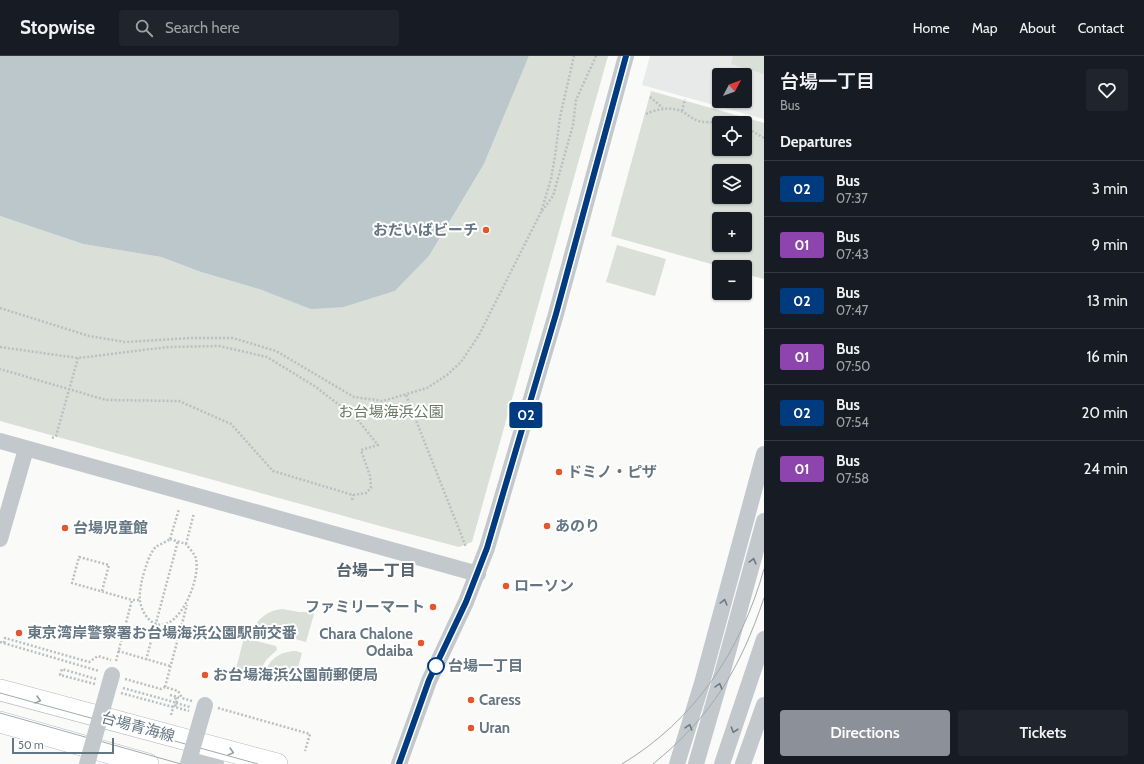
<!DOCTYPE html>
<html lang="en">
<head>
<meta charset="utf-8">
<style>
  body { margin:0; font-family:Cabin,"Noto Sans JP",sans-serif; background:#20242c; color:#f1f3f6; height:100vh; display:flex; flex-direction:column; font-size:15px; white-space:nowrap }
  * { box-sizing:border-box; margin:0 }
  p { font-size:13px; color:#9ea1a6 }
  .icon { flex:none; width:22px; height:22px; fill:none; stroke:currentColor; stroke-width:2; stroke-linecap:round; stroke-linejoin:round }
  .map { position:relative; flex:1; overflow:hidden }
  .side { display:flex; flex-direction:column; background:#171b24; width:380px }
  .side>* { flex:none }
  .badge { padding:0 8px; border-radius:3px; font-size:14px; line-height:26px }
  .needle { width:26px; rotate:49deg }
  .fabs { position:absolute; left:712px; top:12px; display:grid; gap:8px }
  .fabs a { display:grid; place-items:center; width:40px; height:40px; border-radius:4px; background:#171b24; box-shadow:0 1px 3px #0004; font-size:20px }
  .scale { position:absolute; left:12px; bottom:10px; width:102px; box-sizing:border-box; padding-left:4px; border:2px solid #657683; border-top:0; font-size:11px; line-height:14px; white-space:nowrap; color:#657683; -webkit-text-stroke:3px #fff; paint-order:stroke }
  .map>.badge { position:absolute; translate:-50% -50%; box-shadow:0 0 0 2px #fff }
  h2 { padding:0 16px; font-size:15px; line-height:36px }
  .round { display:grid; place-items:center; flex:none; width:42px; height:42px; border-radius:4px; background:#20242c }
  .summary { display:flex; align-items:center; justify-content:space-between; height:68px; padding:0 16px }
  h1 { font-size:19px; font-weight:600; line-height:30px }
  .action { display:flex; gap:8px; margin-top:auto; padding:8px 16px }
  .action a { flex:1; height:46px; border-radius:4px; background:#8c9099; color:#fff; font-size:16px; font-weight:600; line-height:46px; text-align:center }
  .action a+a { background:#20242c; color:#f1f3f6 }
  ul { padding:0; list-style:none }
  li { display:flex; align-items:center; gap:12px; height:56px; padding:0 16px; border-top:1px solid #363941 }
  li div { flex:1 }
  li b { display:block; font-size:15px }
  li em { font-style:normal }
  li .badge { min-width:44px; font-weight:700; text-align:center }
  header { display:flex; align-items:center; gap:24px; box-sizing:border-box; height:56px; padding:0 20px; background:#171b24; border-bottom:1px solid #363941 }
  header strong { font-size:19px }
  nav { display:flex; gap:22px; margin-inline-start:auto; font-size:14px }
  .search { width:280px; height:36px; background:#20242c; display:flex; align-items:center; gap:10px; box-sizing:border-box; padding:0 14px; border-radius:4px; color:#9ea1a6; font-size:15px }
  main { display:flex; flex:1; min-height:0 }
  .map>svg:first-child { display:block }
  .built { fill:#e8e9e9; fill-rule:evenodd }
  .green { fill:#dadfd7; fill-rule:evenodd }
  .water { fill:#bbc7cb }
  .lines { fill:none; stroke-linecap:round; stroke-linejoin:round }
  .major-casing { stroke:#b5babe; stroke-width:22 }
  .path { stroke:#bbbfc2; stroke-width:2.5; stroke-dasharray:2 2; stroke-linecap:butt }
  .minor { stroke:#c3c8cc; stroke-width:16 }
  .major { stroke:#fff; stroke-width:21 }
  .tram { stroke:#a2aab0; stroke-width:1 }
  .minor-bridge { stroke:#c3c8cc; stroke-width:16 }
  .oneway { stroke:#6a7a87 }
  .oneway2 { stroke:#939fa8 }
  .line-casing { stroke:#fff; stroke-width:9 }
  .line { stroke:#003b80; stroke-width:6 }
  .poi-dot { fill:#e4572e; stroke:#fff; stroke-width:1.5 }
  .stop-dot { fill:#fff; stroke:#003b80; stroke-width:2 }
  .labels { text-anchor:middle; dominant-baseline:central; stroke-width:4; stroke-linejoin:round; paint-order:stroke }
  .poi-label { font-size:15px; font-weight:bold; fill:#657683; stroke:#fff; text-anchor:start }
  .park-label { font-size:15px; fill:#687a64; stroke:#fff }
  .stop-label { font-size:15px; font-weight:bold; fill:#657683; stroke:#fff; text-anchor:start }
  .street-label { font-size:15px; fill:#657683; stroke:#fff }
  .neighbourhood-label { font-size:16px; font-weight:bold; fill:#57646e; stroke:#fff }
</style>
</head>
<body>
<header>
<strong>Stopwise</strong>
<div class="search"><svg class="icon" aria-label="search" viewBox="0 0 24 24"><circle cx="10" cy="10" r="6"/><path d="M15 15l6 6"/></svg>Search here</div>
<nav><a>Home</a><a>Map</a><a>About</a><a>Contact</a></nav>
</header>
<main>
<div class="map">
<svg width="764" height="708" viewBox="0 0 764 708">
  <rect width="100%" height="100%" fill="#fafaf8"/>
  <path class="built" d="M 650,0 L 764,0 L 764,63 L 642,29 ZM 719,19 L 745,19 L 745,45 L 719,45 Z"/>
  <g class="green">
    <path d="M 529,0 L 608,0 L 472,486 L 459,491 L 391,473 L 0,365 L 0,160 L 83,188 L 161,201 L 201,216 L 262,234 L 344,251 L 395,235 L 429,200 L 484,108 Z"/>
    <path d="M 733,0 L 764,0 L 764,18 L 731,8 Z"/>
    <path d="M 651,35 L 764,67 L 764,223 L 745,218 L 745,211 L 722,211 L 611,180 ZM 719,67 L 745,67 L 745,93 L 719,93 ZM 719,115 L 745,115 L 745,141 L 719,141 ZM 719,163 L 745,163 L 745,189 L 719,189 Z"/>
    <path d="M 617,189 L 666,203 L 655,240 L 606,226 Z"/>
    <path d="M 282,553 L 299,556 L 313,556 L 314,558 L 306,586 L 295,583 L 291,585 L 287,582 L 286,579 L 280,577 L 274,580 L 270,577 L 270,575 L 263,573 L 258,575 L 254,572 C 259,561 270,554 282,553 Z"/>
    <path d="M 244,582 L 276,590 L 277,594 L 267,603 L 255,621 L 245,624 L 234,620 Z"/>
    <path d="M 296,595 L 302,597 L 295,622 L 282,617 L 266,614 C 271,601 283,595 296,595 Z"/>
  </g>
  <path class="water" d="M 0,0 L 529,0 L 484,108 L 429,200 L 395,235 L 344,251 L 311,253 L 262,234 L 201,216 L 161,201 L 83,188 L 0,160 Z"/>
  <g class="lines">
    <g class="major-casing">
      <g id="major">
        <path d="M 0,634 L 277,708"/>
        <path d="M 0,666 L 148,708"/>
      </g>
    </g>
    <g class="path">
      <path d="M 650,41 L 663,52"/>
      <path d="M 682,55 L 685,43"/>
      <path d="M 646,58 C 657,53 671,50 683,56 C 690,60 696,66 705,66 C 717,67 723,63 737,67"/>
      <path d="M 745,71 L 764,82"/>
      <path d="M 542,155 L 553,140 L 573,69 L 576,44 L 596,0"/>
      <path d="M 0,252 L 89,280 L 125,286 L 191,282 L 233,282 L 276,295 L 354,341 L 383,345 L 427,332 L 447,319 L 461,306 L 479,279 L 541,156 L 551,123 L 555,100 L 560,61 L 574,0"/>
      <path d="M 0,291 L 78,302 L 168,291 L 219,290 L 267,301 L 316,331 L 357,363 L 378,389 L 361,394 L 370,420 L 371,432 L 366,437 L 353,439 L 273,415 L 231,368 L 179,345 L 106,344 L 0,313"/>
      <path d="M 406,339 L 466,491"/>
      <path d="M 52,382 L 56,380 L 78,302"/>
      <path d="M 352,444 L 353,439"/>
      <path d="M 170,483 L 186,488 C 189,492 195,498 196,503 C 200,521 185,559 168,567 C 153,574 142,558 140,545 C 139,538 141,530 142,523 C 145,514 149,496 157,490 C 161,488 166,486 170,483 Z"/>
      <path d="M 170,483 L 179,453"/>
      <path d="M 186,488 L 194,457"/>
      <path d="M 102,535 L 109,509 L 79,501 L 72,527 L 132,544"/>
      <path d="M 0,586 L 99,615"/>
      <path d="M 4,587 L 5,582 L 89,606 L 98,600 L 111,604"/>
      <path d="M 118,595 L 170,610"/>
      <path d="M 146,604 L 178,485"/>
      <path d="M 116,605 L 132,544 L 140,544"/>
      <path d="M 125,623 L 161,633 L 165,631 L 178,635 L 182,642 L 192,645"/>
      <path d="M 95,628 L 60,619 L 62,613 L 96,623"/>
      <path d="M 165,631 L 187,549"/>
      <path d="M 123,632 L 174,646"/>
      <path d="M 121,637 L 173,651"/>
      <path d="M 170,639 L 178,641 L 175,651 L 189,655"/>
      <path d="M 176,647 L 190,651"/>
      <path d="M 218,652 L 310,678 L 305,695"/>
      <path d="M 171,659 L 176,641 L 174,640"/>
    </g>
    <g class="minor">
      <path d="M 0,385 L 478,518"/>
      <path d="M 0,483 L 26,393"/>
      <path d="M 191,699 L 216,706"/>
      <path d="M 399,708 L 429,625 L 466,546 L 487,492 L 556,258 L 626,0"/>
      <path d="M 677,708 L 702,627 L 764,398"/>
      <path d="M 696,708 L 722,618 L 764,465"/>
      <path d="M 722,708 L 764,583"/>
      <path d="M 743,708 L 764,649"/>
    </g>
    <use href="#major" class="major"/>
    <g class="tram">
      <path d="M 0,637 L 258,708"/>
      <path d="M 0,657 L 181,708"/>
      <path d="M 622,708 C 695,664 741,595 764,513"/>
      <path d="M 653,708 C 712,660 740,613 764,542"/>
    </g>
    <g class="minor-bridge">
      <path d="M 87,708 L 112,619"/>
      <path d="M 188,708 L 205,649"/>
    </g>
  </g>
  <defs><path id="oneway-chevron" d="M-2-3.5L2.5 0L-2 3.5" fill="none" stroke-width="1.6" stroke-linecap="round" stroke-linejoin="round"/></defs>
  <g class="oneway">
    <use href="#oneway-chevron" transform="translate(753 505) rotate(-75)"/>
    <use href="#oneway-chevron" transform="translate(724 546) rotate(-75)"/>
    <use href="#oneway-chevron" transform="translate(719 630) rotate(-74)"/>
    <use href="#oneway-chevron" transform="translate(689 671) rotate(-73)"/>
    <use href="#oneway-chevron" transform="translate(734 674) rotate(109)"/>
  </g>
  <g class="oneway2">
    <use href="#oneway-chevron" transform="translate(38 644) rotate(15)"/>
    <use href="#oneway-chevron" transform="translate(231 696) rotate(15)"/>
  </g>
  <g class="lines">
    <g class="line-casing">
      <path id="line" d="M 399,708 L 429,624 L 466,546 L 487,492 L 556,258 L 626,0"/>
    </g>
    <use href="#line" class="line"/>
  </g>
  <g class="poi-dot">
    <circle cx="486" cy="174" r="4"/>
    <circle cx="559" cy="416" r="4"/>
    <circle cx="547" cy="470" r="4"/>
    <circle cx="65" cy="472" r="4"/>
    <circle cx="506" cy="530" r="4"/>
    <circle cx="433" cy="551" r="4"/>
    <circle cx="19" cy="577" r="4"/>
    <circle cx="421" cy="587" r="4"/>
    <circle cx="205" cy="619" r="4"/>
    <circle cx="471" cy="644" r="4"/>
    <circle cx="471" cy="672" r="4"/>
  </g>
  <circle class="stop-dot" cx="436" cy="610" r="8"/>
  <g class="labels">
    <g class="poi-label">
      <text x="478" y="174" text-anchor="end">おだいばビーチ</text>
      <text x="567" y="416">ドミノ・ピザ</text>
      <text x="555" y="470">あのり</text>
      <text x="73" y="472">台場児童館</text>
      <text x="514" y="530">ローソン</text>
      <text x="425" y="551" text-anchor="end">ファミリーマート</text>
      <text x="27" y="577">東京湾岸警察署お台場海浜公園駅前交番</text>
      <text x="413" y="578" text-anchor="end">Chara Chalone<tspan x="413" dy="17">Odaiba</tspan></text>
      <text x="213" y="619">お台場海浜公園前郵便局</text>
      <text x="479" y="644">Caress</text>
      <text x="479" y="672">Uran</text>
    </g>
    <g class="park-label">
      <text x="391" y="356">お台場海浜公園</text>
    </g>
    <g class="stop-label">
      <text x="448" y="610">台場一丁目</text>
    </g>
    <g class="street-label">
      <text transform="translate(138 671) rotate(15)">台場青海線</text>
    </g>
    <g class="neighbourhood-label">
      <text x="376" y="514">台場一丁目</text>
    </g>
  </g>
</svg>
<div class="fabs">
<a><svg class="needle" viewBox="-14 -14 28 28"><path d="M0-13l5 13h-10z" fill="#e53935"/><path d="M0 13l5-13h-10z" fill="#9ea1a6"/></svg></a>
<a><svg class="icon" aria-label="locate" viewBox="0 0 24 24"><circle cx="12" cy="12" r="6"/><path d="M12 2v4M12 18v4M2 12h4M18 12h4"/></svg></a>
<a><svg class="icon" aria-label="layers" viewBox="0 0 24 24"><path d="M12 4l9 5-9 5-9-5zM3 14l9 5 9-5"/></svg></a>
<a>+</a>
<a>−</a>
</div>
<div class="scale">50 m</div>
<b class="badge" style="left:526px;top:359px;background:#003b80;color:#fff">02</b>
</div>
<section class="side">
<div class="summary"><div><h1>台場一丁目</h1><p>Bus</p></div><a class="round"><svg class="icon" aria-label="heart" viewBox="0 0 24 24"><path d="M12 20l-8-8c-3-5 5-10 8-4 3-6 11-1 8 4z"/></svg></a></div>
<h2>Departures</h2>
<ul>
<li><span class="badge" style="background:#003b80;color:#fff">02</span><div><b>Bus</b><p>07:37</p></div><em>3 min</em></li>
<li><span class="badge" style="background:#8e44ad;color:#fff">01</span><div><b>Bus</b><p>07:43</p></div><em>9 min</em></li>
<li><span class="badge" style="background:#003b80;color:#fff">02</span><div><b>Bus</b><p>07:47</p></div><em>13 min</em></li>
<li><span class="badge" style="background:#8e44ad;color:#fff">01</span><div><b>Bus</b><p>07:50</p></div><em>16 min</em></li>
<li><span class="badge" style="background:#003b80;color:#fff">02</span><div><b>Bus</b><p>07:54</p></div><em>20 min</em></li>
<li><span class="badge" style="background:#8e44ad;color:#fff">01</span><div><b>Bus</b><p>07:58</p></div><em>24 min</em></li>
</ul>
<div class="action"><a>Directions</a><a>Tickets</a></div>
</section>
</main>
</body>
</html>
